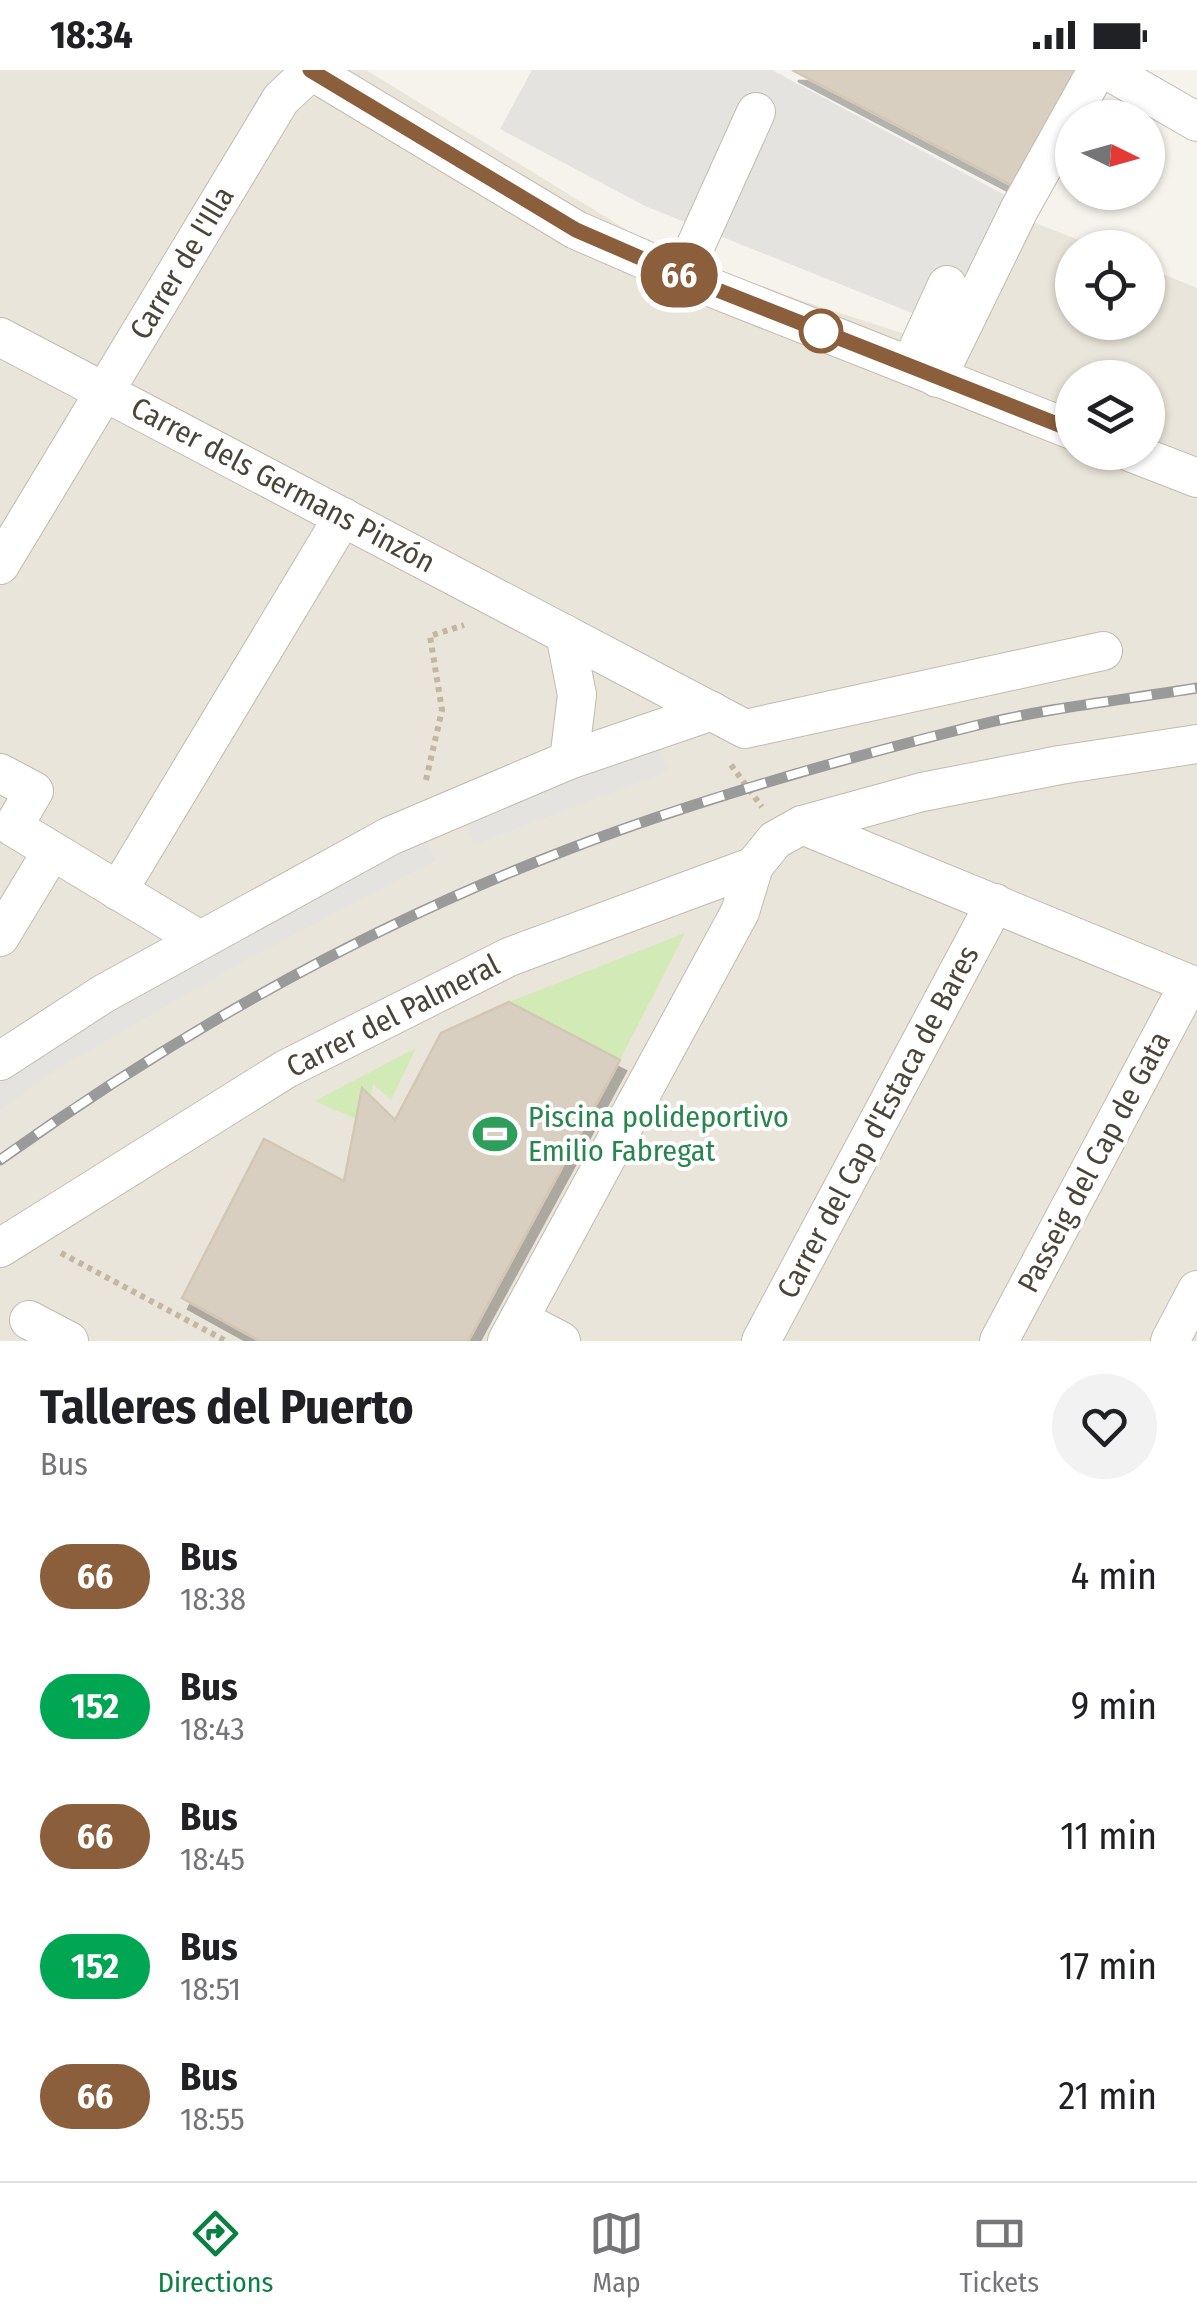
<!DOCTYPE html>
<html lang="en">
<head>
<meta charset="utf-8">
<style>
  body { margin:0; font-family:"Fira Sans Condensed",sans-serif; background:#f2f2f2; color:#202124; height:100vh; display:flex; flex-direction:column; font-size:38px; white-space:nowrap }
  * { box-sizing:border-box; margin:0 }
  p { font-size:32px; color:#757577 }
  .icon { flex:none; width:55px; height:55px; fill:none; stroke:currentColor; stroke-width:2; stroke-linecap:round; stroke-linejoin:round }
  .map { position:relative; height:1271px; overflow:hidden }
  .details { display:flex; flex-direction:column; background:#fff; flex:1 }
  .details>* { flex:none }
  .badge { padding:0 20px; border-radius:32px; font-size:35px; line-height:65px }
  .needle { width:65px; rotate:95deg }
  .controls { position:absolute; left:1055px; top:30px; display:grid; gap:20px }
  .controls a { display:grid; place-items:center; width:110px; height:110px; border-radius:50%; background:#fff; box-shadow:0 2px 8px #0004; font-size:50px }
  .map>.badge { position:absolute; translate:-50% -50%; box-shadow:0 0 0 5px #fff }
  .round { display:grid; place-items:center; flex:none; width:105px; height:105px; border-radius:52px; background:#f2f2f2 }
  .head { display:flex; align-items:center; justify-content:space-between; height:170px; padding:0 40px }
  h1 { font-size:48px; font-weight:700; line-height:75px }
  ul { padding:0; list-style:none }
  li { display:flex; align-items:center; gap:30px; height:130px; padding:0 40px }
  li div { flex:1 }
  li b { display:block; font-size:38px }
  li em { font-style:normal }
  li .badge { min-width:110px; font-weight:700; text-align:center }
  .status { display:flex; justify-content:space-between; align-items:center; height:70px; padding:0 50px; background:#fff; direction:ltr }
  .status svg { height:28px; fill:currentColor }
  .menu { display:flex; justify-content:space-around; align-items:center; height:140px; border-top:2px solid #e0e0e0; background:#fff; font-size:28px; color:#757577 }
  .menu a { display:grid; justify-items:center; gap:5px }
  .menu .on { color:#0b8043 }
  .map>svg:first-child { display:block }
  .residential { fill:#eae5da; fill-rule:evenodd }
  .green { fill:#d2eab5 }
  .parking { fill:#e5e3e0 }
  .building { fill:#d8cfc1; stroke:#d3c7b4; stroke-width:2.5; filter:url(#shadow) }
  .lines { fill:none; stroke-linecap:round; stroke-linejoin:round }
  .minor-casing { stroke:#c2bbae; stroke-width:40 }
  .path { stroke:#c4b79f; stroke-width:6; stroke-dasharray:5 5; stroke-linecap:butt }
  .minor { stroke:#fff; stroke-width:38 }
  .rail-casing { stroke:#9a9a9a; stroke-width:11 }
  .rail { stroke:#fff; stroke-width:8; stroke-dasharray:22; stroke-linecap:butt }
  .line-casing { stroke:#fff; stroke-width:22 }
  .line { stroke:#8b5e3c; stroke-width:15 }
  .stop-dot { fill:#fff; stroke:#8b5e3c; stroke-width:5 }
  .labels { text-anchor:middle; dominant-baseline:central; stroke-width:8; stroke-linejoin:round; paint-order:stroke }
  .street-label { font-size:30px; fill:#4b4439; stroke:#fff }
  .leisure-label { font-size:30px; fill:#27864d; stroke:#fff; text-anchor:start }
</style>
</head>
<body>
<div class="status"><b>18:34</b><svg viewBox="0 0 49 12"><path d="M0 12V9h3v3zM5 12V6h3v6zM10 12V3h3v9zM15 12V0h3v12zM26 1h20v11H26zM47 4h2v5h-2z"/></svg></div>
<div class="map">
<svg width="1197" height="1271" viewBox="0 0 1197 1271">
  <defs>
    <filter id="shadow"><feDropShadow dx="6" dy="11" stdDeviation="0" flood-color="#0004"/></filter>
  </defs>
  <rect width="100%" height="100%" fill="#f6f3ec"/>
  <path class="residential" d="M 0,0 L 366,0 L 676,190 L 945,277 L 1007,142 L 1097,177 L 1072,178 L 1072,252 L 1148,252 L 1148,198 L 1197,218 L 1197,1271 L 0,1271 ZM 1072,308 L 1148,308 L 1148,382 L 1072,382 Z"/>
  <g class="green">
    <path d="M 685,863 L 620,990 L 509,932 Z"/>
    <path d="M 416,978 L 391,1030 L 373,1014 L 371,1026 L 362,1019 L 356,1049 L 315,1031 Z"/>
  </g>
  <g class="parking">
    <path d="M 532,0 L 772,0 L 1014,130 L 947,257 L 645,136 L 500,59 Z"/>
    <path d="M 659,674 L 669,701 L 474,775 L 465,749 Z"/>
    <path d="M 423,765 L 436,790 L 257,884 L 57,999 L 0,1040 L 0,1005 L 149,910 Z"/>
  </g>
  <g class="building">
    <path d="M 792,0 L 1076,0 L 1015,117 Z"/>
    <path d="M 509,932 L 620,990 L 468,1271 L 260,1271 L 182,1228 L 264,1069 L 344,1111 L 362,1018 L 395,1050 L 441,963 Z"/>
  </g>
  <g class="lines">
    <g class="minor-casing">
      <g id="minor">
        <path d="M 310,0 L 576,160 L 682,206 L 1072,360"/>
        <path d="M 1107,0 L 1197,52"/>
        <path d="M 682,206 L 756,42"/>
        <path d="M 0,267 L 745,659 L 1103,581"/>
        <path d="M 910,296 L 947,215"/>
        <path d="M 937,308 L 1020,138 L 1097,0"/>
        <path d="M 1130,382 L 1197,408"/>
        <path d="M 0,495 L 281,29 L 312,0"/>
        <path d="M 565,564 L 577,625 L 569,690"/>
        <path d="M 0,703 L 34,721 L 13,757 L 200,870"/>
        <path d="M 802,755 L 1197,917"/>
        <path d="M 118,821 L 343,447"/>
        <path d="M 0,867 L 52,781"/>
        <path d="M 0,991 L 103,924 L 390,766 L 569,690 L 712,641"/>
        <path d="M 0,1178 L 286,999 L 509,887 L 754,796 L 775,770 L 802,755 L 922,722 L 1060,695 L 1197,674"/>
        <path d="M 519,1249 L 561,1271"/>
        <path d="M 29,1250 L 69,1271"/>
        <path d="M 507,1271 L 740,842 L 754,796"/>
        <path d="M 761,1271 L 995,833"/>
        <path d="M 999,1271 L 1189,914"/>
        <path d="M 1170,1271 L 1197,1220"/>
      </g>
    </g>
    <g class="path">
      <path d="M 731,695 L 762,737"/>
      <path d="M 426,710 L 442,640 L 430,566 L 464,555"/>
      <path d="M 61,1183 L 226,1271"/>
    </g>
    <use href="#minor" class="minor"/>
    <g class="rail-casing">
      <path id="rail" d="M 0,1090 C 175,965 367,856 569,779 C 699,729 838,690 974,656 C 1046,638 1123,630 1197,618"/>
    </g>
    <use href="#rail" class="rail"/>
  </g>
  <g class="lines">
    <g class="line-casing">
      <path id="line" d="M 310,0 L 576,160 L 682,206 L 1072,360"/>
    </g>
    <use href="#line" class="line"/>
  </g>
  <defs>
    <g id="stadium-bare" transform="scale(3.45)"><path d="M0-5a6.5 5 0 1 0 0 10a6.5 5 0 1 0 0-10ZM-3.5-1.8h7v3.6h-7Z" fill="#2e9e5b" stroke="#fff" stroke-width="2.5" paint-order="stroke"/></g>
  </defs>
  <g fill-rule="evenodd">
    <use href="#stadium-bare" x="495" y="1064"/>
  </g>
  <circle class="stop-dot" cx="821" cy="261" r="20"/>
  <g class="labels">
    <g class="street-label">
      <text transform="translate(182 193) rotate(-59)">Carrer de l'Illa</text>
      <text transform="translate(283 415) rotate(28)">Carrer dels Germans Pinzón</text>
      <text transform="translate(393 946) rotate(-27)">Carrer del Palmeral</text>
      <text transform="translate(878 1052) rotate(-62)">Carrer del Cap d'Estaca de Bares</text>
      <text transform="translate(1094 1092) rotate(-62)">Passeig del Cap de Gata</text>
    </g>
    <g class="leisure-label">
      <text x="528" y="1047">Piscina polideportivo<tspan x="528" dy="34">Emilio Fabregat</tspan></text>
    </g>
  </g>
</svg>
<div class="controls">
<a><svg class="needle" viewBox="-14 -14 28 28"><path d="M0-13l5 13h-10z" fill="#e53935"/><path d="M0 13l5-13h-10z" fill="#757577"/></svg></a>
<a><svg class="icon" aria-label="locate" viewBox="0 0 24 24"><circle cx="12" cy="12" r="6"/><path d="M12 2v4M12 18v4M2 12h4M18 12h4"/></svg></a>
<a><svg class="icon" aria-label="layers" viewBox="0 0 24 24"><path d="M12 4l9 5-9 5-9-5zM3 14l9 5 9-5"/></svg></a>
</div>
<b class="badge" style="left:679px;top:205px;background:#8b5e3c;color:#fff">66</b>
</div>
<section class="details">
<div class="head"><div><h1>Talleres del Puerto</h1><p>Bus</p></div><a class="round"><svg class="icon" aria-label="heart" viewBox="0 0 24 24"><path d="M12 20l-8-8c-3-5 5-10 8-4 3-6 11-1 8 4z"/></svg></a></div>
<ul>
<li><span class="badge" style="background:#8b5e3c;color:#fff">66</span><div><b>Bus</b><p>18:38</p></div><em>4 min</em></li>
<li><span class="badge" style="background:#00a651;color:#fff">152</span><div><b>Bus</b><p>18:43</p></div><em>9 min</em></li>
<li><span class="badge" style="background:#8b5e3c;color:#fff">66</span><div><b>Bus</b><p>18:45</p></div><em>11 min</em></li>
<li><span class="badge" style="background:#00a651;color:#fff">152</span><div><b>Bus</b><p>18:51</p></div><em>17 min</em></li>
<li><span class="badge" style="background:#8b5e3c;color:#fff">66</span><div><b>Bus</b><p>18:55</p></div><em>21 min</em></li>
</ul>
</section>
<nav class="menu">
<a class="on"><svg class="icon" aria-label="directions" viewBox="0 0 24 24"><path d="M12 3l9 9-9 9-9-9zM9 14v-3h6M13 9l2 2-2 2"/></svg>Directions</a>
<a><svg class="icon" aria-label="map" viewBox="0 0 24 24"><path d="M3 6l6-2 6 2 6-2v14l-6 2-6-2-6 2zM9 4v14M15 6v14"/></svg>Map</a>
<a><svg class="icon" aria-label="tickets" viewBox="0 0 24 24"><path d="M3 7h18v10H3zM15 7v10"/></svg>Tickets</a>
</nav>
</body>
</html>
